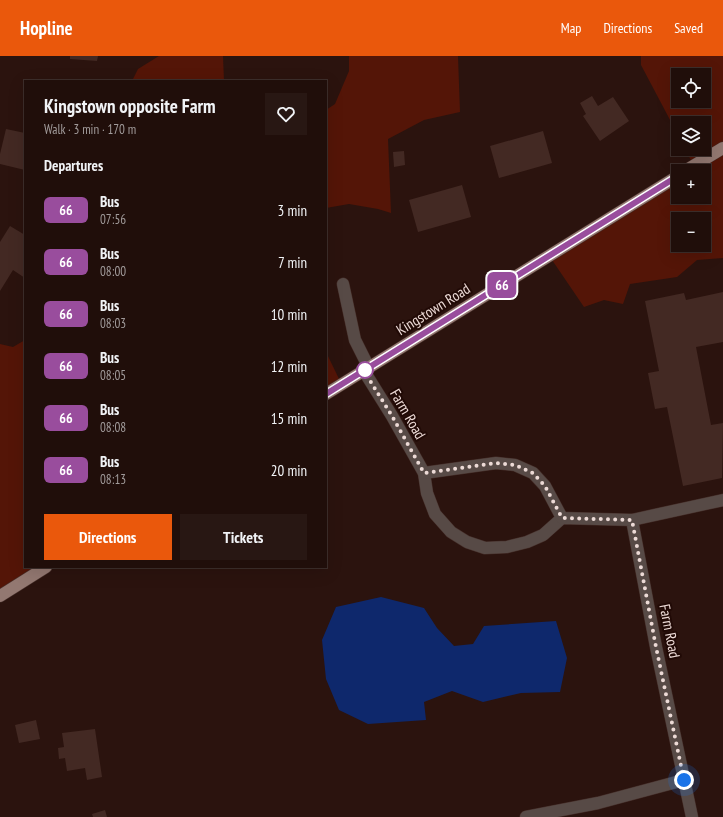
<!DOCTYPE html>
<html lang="en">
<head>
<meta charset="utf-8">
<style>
  body { margin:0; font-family:"PT Sans Narrow",sans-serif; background:#281713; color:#f1f3f6; height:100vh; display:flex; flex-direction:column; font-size:15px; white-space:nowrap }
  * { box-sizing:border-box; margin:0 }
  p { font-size:13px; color:#a29c9c }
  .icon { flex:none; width:22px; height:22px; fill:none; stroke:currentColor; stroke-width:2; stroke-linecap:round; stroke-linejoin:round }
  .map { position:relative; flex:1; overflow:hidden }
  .sheet { position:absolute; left:24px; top:24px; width:303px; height:488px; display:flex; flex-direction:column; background:#200e0a; border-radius:0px; box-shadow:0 4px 16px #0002,0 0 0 1px #3d2e2b }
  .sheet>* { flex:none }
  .badge { padding:0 8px; border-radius:6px; font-size:14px; line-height:26px }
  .buttons { position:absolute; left:671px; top:12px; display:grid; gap:8px }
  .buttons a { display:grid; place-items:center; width:40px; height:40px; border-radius:0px; background:#200e0a; box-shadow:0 4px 16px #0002,0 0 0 1px #3d2e2b; font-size:20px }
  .you { position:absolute; width:20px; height:20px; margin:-10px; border:3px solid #fff; border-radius:50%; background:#1a73e8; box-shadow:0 0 0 6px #1a73e833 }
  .map>.badge { position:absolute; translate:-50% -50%; box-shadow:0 0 0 2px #fff }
  h2 { padding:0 20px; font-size:15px; line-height:36px }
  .round { display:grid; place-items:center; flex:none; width:42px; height:42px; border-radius:0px; background:#281713 }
  .headline { display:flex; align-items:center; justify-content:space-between; height:68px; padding:0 20px }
  h1 { font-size:19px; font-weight:700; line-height:30px }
  .action { display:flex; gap:8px; margin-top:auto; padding:8px 20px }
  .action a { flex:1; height:46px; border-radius:0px; background:#ea580c; color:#fff; font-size:16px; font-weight:700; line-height:46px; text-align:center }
  .action a+a { background:#281713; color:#f1f3f6 }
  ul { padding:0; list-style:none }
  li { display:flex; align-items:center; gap:12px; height:52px; padding:0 20px }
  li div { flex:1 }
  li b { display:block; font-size:15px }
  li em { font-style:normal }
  li .badge { min-width:44px; font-weight:700; text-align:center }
  header { display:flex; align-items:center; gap:24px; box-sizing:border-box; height:56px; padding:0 20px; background:#ea580c; color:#fff }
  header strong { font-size:19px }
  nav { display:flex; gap:22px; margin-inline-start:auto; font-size:14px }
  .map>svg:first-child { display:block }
  .green { fill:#541507; fill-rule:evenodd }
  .water { fill:#0e286c }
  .building { fill:#432923 }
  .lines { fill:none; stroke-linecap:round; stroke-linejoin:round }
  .service-casing { stroke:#462f2a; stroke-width:13 }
  .minor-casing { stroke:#462f2a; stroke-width:13 }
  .primary-casing { stroke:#462f2a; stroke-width:13 }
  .service { stroke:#574a46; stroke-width:12 }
  .minor { stroke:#574a46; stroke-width:12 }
  .primary { stroke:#937871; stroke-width:12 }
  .line-casing { stroke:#fff; stroke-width:9 }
  .line { stroke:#994d9d; stroke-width:6 }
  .walk { stroke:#ecdad6; stroke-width:4; stroke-dasharray:0 7.2 }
  .stop-dot { fill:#fff; stroke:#994d9d; stroke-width:2 }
  .labels { text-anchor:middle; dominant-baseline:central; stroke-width:4; stroke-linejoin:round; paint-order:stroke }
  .street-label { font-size:15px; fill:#ecdad6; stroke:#210a06 }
</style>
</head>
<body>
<header>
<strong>Hopline</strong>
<nav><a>Map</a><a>Directions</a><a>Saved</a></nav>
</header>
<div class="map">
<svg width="723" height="761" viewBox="0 0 723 761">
  <rect width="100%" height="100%" fill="#2b130e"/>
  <g class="green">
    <path d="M 159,0 L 223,0 L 224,25 L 132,25 L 138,13 Z"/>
    <path d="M 349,0 L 458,0 L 460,56 L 424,64 L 388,83 L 391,157 L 378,153 L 349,148 L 326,152 L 326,54 L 335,48 L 349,15 Z"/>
    <path d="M 641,0 L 723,0 L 723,202 L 697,204 L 677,221 L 630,228 L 623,248 L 604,244 L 584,251 L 550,201 L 678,120 L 678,141 L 704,141 L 704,115 L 686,115 L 694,110 L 685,93 L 704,93 L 704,67 L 678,67 L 678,79 L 641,9 ZM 678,19 L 704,19 L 704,45 L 678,45 ZM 678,163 L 704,163 L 704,189 L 678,189 Z"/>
    <path d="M 25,284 L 25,511 L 48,511 L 0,541 L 0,288 L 13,291 Z"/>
    <path d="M 326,296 L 341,327 L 326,336 Z"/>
  </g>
  <path class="water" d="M 381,541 L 424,552 L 437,572 L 454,590 L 473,588 L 484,570 L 556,565 L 567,602 L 560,636 L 521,637 L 483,646 L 452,635 L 424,646 L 426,664 L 368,668 L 339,654 L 326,623 L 322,584 L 336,551 Z"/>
  <g class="building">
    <path d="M 70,0 L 98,0 L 97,5 L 70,3 Z"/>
    <path d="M 592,40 L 598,50 L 613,41 L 629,65 L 600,85 L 583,60 L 586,58 L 580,47 Z"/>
    <path d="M 6,73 L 25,77 L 25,114 L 0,108 L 0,98 Z"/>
    <path d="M 543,75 L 552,107 L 499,122 L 490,90 Z"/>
    <path d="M 404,95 L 405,109 L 394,111 L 393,96 Z"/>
    <path d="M 462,129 L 471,161 L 418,176 L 409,144 Z"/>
    <path d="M 10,170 L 25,179 L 25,222 L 13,214 L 0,235 L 0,186 Z"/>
    <path d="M 723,236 L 723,286 L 696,291 L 711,369 L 723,367 L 722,422 L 683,430 L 667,351 L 655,353 L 648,317 L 659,315 L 645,245 L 684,237 L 686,244 Z"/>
    <path d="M 36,664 L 40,683 L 19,687 L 15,669 Z"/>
    <path d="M 95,673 L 102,721 L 87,724 L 85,712 L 67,715 L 65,702 L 59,703 L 58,692 L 64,691 L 62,677 Z"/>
    <path d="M 105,754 L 107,761 L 93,761 L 92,758 Z"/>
  </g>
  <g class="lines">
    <g class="service-casing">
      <g id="service">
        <path d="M 343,228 L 355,284 L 369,312"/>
        <path d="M 632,464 L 723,444"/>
        <path d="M 526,761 L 598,747 L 684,724"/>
      </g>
    </g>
    <g class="minor-casing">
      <g id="minor">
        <path d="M 364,315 L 392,360 L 424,417 L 427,437 L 435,458 L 451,476 L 467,486 L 485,492 L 507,491 L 527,486 L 543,479 L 562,462 L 632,464 L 656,591 L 692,761"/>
        <path d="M 424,417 L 496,407 L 515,409 L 533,417 L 545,430 L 562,462"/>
      </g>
    </g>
    <g class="primary-casing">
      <g id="primary">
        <path d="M 685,115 L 723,92"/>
        <path d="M 326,338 L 678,120"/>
        <path d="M 0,540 L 46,511"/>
      </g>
    </g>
    <use href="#service" class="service"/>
    <use href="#minor" class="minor"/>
    <use href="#primary" class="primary"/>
  </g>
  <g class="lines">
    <g class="line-casing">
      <path id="line" d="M 326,338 L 678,120"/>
    </g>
    <use href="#line" class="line"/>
    <path class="walk" d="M 365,314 L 364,315 L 392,360 L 424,417 L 496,407 L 515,409 L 533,417 L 545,430 L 562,462 L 632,464 L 656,591 L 684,724"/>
  </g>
  <circle class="stop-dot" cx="365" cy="314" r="8"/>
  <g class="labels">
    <g class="street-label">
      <text transform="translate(433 253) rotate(-32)">Kingstown Road</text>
      <text transform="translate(408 358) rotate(60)">Farm Road</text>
      <text transform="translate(670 575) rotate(79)">Farm Road</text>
    </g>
  </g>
</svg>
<div class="buttons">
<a><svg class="icon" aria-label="locate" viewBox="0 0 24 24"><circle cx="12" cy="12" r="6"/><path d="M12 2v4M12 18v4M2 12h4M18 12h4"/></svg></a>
<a><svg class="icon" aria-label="layers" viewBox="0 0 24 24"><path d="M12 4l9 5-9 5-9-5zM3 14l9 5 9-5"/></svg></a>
<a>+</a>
<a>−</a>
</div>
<div class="you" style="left:684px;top:724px"></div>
<b class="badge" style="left:502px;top:229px;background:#994d9d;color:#fff">66</b>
<section class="sheet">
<div class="headline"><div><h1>Kingstown opposite Farm</h1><p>Walk · 3 min · 170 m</p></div><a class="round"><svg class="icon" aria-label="heart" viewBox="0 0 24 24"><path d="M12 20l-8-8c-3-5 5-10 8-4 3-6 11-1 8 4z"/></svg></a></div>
<h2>Departures</h2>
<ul>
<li><span class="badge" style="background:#994d9d;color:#fff">66</span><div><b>Bus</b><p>07:56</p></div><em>3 min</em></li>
<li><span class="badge" style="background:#994d9d;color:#fff">66</span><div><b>Bus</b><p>08:00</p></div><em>7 min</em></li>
<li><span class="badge" style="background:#994d9d;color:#fff">66</span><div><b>Bus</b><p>08:03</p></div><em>10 min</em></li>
<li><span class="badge" style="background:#994d9d;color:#fff">66</span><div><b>Bus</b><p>08:05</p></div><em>12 min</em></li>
<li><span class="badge" style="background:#994d9d;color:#fff">66</span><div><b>Bus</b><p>08:08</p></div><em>15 min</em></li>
<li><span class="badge" style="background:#994d9d;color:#fff">66</span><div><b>Bus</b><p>08:13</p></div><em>20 min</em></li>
</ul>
<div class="action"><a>Directions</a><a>Tickets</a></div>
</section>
</div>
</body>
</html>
